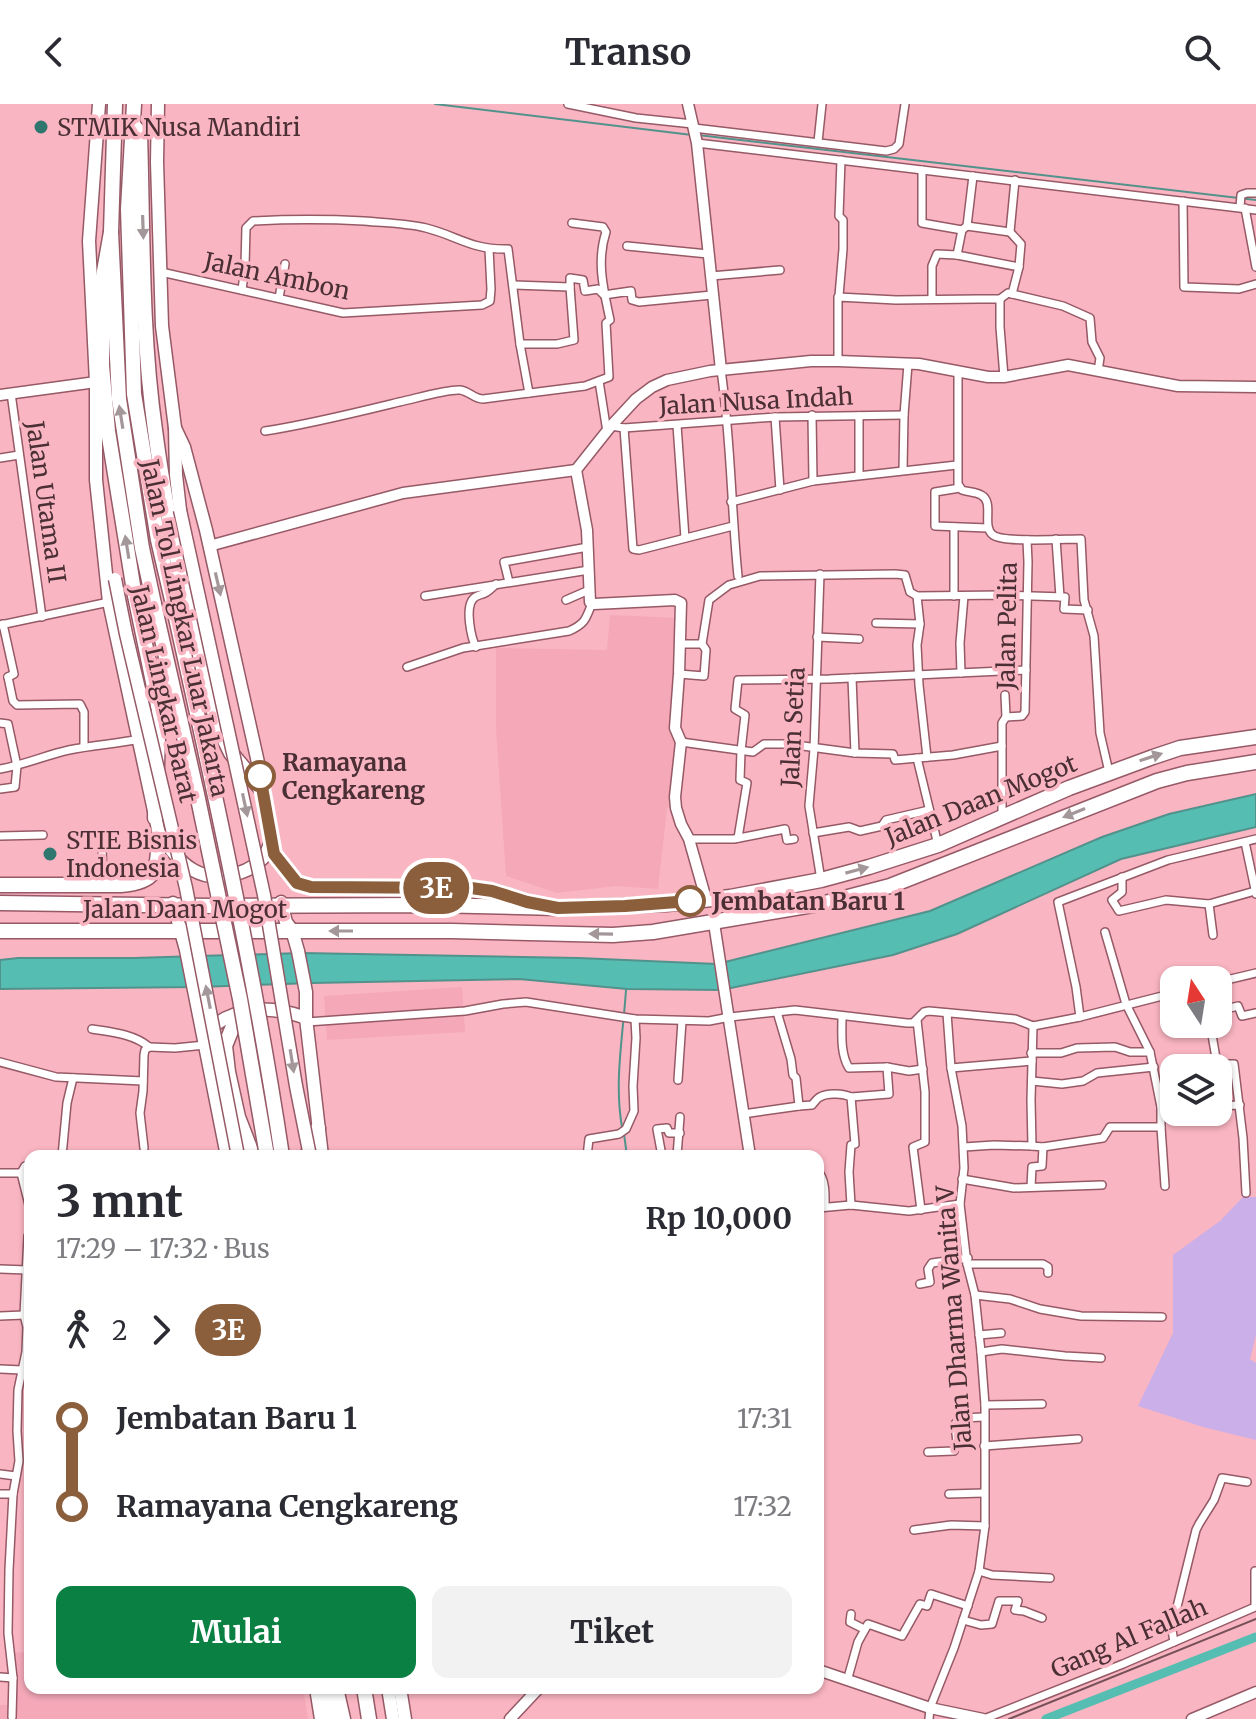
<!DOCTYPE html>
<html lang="id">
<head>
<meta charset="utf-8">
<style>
  body { margin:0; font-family:Merriweather,serif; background:#f2f2f3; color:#2b2b33; height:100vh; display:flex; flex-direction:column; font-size:30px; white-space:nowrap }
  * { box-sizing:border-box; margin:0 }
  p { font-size:26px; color:#7c7c81 }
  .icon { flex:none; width:44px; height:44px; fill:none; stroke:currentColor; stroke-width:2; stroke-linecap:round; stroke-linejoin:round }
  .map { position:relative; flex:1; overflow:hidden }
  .side { position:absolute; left:24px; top:1046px; width:800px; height:544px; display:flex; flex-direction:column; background:#fff; border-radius:16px; box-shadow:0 2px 6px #0004 }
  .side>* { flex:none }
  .badge { padding:0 16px; border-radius:26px; font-size:28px; line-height:52px }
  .needle { width:52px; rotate:348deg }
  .tools { position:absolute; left:1160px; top:862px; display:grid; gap:16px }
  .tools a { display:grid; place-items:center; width:72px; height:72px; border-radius:16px; background:#fff; box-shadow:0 2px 6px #0004; font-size:40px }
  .map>.badge { position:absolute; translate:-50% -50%; box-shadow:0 0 0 4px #fff }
  .legs { display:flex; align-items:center; gap:12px; height:88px; padding:0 32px; font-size:26px }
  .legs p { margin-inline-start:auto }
  .overview { display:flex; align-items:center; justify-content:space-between; height:136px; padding:0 32px }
  h1 { font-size:44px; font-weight:700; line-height:60px }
  .button { display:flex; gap:16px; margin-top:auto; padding:16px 32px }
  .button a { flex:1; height:92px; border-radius:16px; background:#0b8043; color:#fff; font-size:32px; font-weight:700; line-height:92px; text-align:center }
  .button a+a { background:#f2f2f3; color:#2b2b33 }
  ul { padding:0 32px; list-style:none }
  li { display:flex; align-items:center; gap:28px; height:88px; font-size:30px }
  li i { display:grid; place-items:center; width:12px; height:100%; margin:0 10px; background:currentColor }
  li i::after { content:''; width:20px; height:20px; margin:-10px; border:6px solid; border-radius:50%; background:#fff }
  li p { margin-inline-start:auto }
  li:first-child i { background:linear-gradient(#0000 50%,currentColor 0) }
  li:last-child i { background:linear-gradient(currentColor 50%,#0000 0) }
  header { display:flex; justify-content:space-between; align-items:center; height:104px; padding:0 32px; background:#fff; font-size:36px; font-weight:700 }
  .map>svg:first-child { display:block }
  .built { fill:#f4a8b8 }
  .green { fill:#caafe9 }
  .water { fill:#55bdb1; stroke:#52928c; stroke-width:2 }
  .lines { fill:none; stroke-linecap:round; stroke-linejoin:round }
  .stream { stroke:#52928c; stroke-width:2 }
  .canal { stroke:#55bdb1; stroke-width:9 }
  .street-casing { stroke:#965966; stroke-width:10 }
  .secondary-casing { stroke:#965966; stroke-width:13 }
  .primary-casing { stroke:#965966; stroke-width:15 }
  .highway-casing { stroke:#965966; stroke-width:17 }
  .street { stroke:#fff; stroke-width:7 }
  .secondary { stroke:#fff; stroke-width:10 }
  .primary { stroke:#fff; stroke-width:12 }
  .highway { stroke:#fff; stroke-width:14 }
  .rail { stroke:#775158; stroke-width:2 }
  .primary-bridge-casing { stroke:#965966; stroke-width:15; stroke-linecap:butt }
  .highway-bridge-casing { stroke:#965966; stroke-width:17; stroke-linecap:butt }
  .primary-bridge { stroke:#fff; stroke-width:12 }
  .highway-bridge { stroke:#fff; stroke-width:14 }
  .oneway { fill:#a4979a }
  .line-1-casing { stroke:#fff; stroke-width:18 }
  .line-1 { stroke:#8b5e3c; stroke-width:12 }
  .poi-dot { fill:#2e766e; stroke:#fab5c2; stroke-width:3 }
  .stop-1-dot { fill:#fff; stroke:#8b5e3c; stroke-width:4 }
  .labels { text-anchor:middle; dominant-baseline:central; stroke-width:7; stroke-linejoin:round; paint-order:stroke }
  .poi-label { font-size:24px; fill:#4a2f34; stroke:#fab5c2; text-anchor:start }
  .street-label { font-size:24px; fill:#4a2f34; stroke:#fab5c2 }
  .stop-label { font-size:24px; font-weight:bold; fill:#4a2f34; stroke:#fab5c2; text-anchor:start }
</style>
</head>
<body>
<header><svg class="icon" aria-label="back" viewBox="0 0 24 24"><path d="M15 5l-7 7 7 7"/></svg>Transo<svg class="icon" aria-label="search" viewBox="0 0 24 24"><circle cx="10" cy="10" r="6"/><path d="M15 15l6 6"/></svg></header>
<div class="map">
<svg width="1256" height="1615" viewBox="0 0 1256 1615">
  <rect width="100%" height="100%" fill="#fab5c2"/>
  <g class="built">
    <path d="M 610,511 L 678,514 L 673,618 L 681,630 L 673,701 L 667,704 L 658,785 L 616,782 L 557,789 L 506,772 L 496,625 L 496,544 L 607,546 Z"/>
    <path d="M 462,883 L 465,928 L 327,936 L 324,892 Z"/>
    <path d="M 13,1548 L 30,1549 L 30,1584 L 303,1584 L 308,1615 L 0,1615 L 0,1601 L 7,1601 Z"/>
  </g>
  <path class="green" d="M 1243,1093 L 1256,1093 L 1256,1231 L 1250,1255 L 1256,1259 L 1256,1336 L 1203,1323 L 1138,1302 L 1173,1229 L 1173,1151 L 1220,1117 Z"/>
  <path class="water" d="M 1256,690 L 1256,723 L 1121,755 L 957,830 L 893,851 L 721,886 L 627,885 L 519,875 L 312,879 L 198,883 L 0,885 L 0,856 L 18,854 L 134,854 L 302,849 L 579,854 L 717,860 L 930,807 L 1102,733 L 1169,710 Z"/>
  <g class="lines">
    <g class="stream">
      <path d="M 435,0 L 692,31"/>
      <path d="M 698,31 L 1256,96"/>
      <path d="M 622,1023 C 614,978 623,932 626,886"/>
      <path d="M 624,1030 L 627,1052"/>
    </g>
    <path class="canal" d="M 1046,1615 L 1256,1533"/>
    <g class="street-casing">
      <g id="street">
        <path d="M 568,0 L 636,14 L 693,20"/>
        <path d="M 694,24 L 886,47 L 894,45 L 899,40 L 905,0"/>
        <path d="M 818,38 L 822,0"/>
        <path d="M 697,39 L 1256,106"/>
        <path d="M 922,66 L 922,119 L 962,126"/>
        <path d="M 1183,97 L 1184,183 L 1239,185 L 1256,180"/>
        <path d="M 1240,103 L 1241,91 L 1247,89 L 1256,89"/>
        <path d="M 1245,104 L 1256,163"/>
        <path d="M 967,122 L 1010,128"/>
        <path d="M 627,142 L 708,150"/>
        <path d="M 957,151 L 1019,163"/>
        <path d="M 161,168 L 343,209 L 482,201 L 490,197 L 491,185 L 489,145"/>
        <path d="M 711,172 L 780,166"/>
        <path d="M 514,181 L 570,183 L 570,174 L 583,176 L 585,187 L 598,185 L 604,191 L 631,187 L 632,196 L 639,198 L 712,191"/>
        <path d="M 242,186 L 245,162 L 246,124 L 253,117 C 291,115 327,115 364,117 C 385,119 406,119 426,124 C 458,132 471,146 508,145 L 520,240 L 529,289"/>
        <path d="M 1012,190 L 1019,163 L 1021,140 L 1010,128 L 1015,76"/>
        <path d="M 839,192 L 843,145 L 843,116 L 839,112 L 841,56"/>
        <path d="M 279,194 L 285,160"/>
        <path d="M 932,195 L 932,162 L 937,150 L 957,151 L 962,126 L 967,122 L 973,72"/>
        <path d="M 1000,195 L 1000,223 L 1004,273"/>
        <path d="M 520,240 L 557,240 L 574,236 L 570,183"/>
        <path d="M 838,257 L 838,193 L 896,196 L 979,195 L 1000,195 L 1008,189 L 1063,202 L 1090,214 L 1092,238 L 1100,254 L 1098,267"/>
        <path d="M 721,266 C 731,334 731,403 738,472"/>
        <path d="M 958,268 L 958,380 L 962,386 C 968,388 976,388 981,391 C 995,398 981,422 993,431 C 1003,439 1065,435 1081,435 L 1084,496 L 1094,532 L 1100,629 L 1109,668"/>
        <path d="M 599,277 L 607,328"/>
        <path d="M 11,289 L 42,513"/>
        <path d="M 812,311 L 813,377"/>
        <path d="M 859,312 L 859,371"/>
        <path d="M 775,313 L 780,386"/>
        <path d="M 677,321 L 685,434"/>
        <path d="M 611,322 L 624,324 L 775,313 L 904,311"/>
        <path d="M 624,324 L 633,445 L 639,446 L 733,422"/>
        <path d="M 265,327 C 310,320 354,309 399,298 C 414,295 447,285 460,286 C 469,287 474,295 483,295 L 585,282 L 609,273 L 606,219 L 610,216 C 604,187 596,158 606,128 L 603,123 L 572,119"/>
        <path d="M 0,354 L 19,351"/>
        <path d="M 903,366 L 904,311 L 908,260"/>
        <path d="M 960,384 L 935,388 L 935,422 L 988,424"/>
        <path d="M 731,398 L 813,377 L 957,361"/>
        <path d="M 954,423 L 954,492"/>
        <path d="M 1056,435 L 1060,493"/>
        <path d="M 820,470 L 814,645 L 809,702 L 821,776"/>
        <path d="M 509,478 L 504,458 L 588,443"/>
        <path d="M 425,492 L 589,466"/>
        <path d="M 917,492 L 920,520 L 917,541 L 919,581 L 927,653"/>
        <path d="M 566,496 L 589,486"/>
        <path d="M 876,519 L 920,520"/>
        <path d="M 3,520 L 14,570 L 8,573"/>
        <path d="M 0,521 L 109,498"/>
        <path d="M 817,533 L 859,535"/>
        <path d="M 680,540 L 702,540"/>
        <path d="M 476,543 C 471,534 465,504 473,495 C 476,491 481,491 485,489 C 488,488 494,482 496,480"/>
        <path d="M 407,563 L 463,544 L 569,527 C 585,520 586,515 592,499"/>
        <path d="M 961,569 L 960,539 L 964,492"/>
        <path d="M 679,570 L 704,572 L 706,546 L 702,540 L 709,496 L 729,481 L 760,472 L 895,470 L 905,471 L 910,488 L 917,492 L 1003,491 L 1065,493 L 1064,505 L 1088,506"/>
        <path d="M 8,573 L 13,597 L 17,601 L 80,600 L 84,608 L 84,642"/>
        <path d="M 852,574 L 855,649"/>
        <path d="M 1005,591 L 1006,613"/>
        <path d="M 0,619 L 8,620 L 17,662 L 15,683 L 0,685"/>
        <path d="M 681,638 L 753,648 L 764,640 L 788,640 L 855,649 L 893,650 L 895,656 L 953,651 L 1002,642"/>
        <path d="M 917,654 L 938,741"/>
        <path d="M 0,665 C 24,661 46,651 69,646 C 92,641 116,640 140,635"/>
        <path d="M 1002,713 L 1002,619 L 1006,613 L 1022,612 L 1025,608 L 1028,458 L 1027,436"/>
        <path d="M 813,729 L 849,723 L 860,727 L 882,722 L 886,716 L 929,706"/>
        <path d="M 0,732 L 43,731"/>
        <path d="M 738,734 L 747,679 L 740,676 L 741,647 L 745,611 L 735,605 L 738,576 L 829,575 L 1026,566"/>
        <path d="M 689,735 L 734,735 L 785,725 L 787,736 L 794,735"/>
        <path d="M 1245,738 L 1256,790"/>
        <path d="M 102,742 L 103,781"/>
        <path d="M 1122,773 L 1122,788 L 1112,796 L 1119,807 L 1166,796 L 1209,800 L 1255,787"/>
        <path d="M 1209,800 L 1213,831"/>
        <path d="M 1218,878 L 1256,869"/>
        <path d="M 1218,907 L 1238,902 L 1242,912 L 1256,909"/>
        <path d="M 842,913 C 842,929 840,950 849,964 L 887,963 L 889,990 L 851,993"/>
        <path d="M 1080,913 L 1076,883 L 1058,798 L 1168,756 L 1256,735"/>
        <path d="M 917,916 L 925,988 L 925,1038 L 913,1043 L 921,1106"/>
        <path d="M 307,918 L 465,907 L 503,900 L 526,898 L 635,915 L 709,917 L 730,913 L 795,906 L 907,919 L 913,919 L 924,908 L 929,907 L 1015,915 L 1033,922 L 1080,913 L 1174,889"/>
        <path d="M 1201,920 L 1211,925 L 1217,960 L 1234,960 L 1243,1034 L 1246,1089"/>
        <path d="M 92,925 C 111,928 134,930 149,943"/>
        <path d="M 149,943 L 175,944 L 205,941"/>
        <path d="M 1031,949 L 1061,949 L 1077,944 L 1115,943 L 1130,948 L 1150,948"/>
        <path d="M 0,958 L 56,973 L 143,977"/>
        <path d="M 887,963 L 909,967 L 923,965"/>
        <path d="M 951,964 L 1032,957"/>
        <path d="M 678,976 L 682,917"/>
        <path d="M 1032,977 L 1062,980 L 1083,977 L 1097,969 L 1154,963"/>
        <path d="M 799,1002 L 812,1001 C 815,998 817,994 820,993 C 828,988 844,990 851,993 L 855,1040 L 851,1041 L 849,1068 L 851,1101"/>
        <path d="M 1218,1002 L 1240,1001"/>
        <path d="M 1161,1003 L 1174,1003"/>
        <path d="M 743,1010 L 799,1002 L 796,974 L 793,971 L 791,955 L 777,908"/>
        <path d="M 1161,1023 L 1165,1082"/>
        <path d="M 964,1043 L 994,1041 L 1032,1042"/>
        <path d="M 1043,1043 L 1103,1034 L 1110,1023 L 1161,1023 L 1161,1003 L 1150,948 L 1126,900 L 1105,828"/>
        <path d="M 144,1044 L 140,1009 L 143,987 L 144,951 L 145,946 L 149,943"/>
        <path d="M 62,1051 L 82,1052"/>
        <path d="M 62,1052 L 67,999 L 73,974"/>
        <path d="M 587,1052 L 589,1035 L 619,1030 L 626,1025 L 634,1007 L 633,982 L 636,934 L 635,915"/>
        <path d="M 662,1052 L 657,1025 L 667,1024 L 669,1029 L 680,1029"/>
        <path d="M 677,1052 L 680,1013"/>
        <path d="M 818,1067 C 826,1077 825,1090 825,1102"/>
        <path d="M 0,1069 L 21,1069 L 25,1062 L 30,1062"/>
        <path d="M 21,1069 L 30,1105"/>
        <path d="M 962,1075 L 1014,1084 L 1102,1081"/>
        <path d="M 1031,1083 L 1032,1063 L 1042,1062 L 1043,1043 L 1032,1042 L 1031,996 L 1033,922"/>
        <path d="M 818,1104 L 851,1101 L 909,1107 L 960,1100"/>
        <path d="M 967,1160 L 1043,1160 L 1048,1163 L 1048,1169"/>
        <path d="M 0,1165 L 27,1166"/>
        <path d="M 920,1180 L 930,1178 L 928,1165 L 932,1159 L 968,1154"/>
        <path d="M 975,1191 L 1010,1195 L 1040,1205 L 1081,1212 L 1162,1213"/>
        <path d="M 0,1212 L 24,1211"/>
        <path d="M 979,1231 L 1001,1229"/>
        <path d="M 981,1248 L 1002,1245 L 1065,1252 L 1101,1254"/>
        <path d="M 0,1265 L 22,1266"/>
        <path d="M 985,1301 L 1042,1300"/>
        <path d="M 984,1342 L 1078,1335"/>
        <path d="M 928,1348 L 954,1347 L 957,1339 L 955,1320 L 960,1314 L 984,1313"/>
        <path d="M 0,1370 L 16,1372"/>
        <path d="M 0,1390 L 13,1390"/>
        <path d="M 949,1390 L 984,1389"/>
        <path d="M 914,1426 L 951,1421 L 985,1422"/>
        <path d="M 979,1467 L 992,1471 L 1050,1474"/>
        <path d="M 851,1510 L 850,1518 L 864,1525"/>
        <path d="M 963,1516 L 981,1521 L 992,1520 L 999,1497 L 1018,1497 L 1015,1506 L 1024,1507 L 1042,1514"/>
        <path d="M 1174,1538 L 1172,1526 L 1174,1515 L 1196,1426 L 1199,1420 L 1214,1396 L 1222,1374 L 1247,1378"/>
        <path d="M 0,1573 L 13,1574"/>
        <path d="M 847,1577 L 858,1538 L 868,1520 L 902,1532 L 920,1500 L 927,1502 L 931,1490 L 968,1502"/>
        <path d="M 12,1613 L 13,1574 L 8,1529 L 9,1466 L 13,1390 L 19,1357 L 17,1327 L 18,1286 L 26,1248 L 27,1223 L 24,1211 L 28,1132 L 30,1130"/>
        <path d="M 929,1615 L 930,1604 L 954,1544 L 979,1467 L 985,1422 L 985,1301 L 981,1248 L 975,1191 L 967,1160 L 960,1100 L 964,1064 L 962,1022 L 951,964 L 947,909"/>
        <path d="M 984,1615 L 1123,1560 L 1255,1503 L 1255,1467"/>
      </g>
    </g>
    <g class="secondary-casing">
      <g id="secondary">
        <path d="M 688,0 L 697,39 L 721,266"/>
        <path d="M 0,291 L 96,278"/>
        <path d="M 576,366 L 587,426 L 590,498 L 594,500 L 675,496 L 681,499 L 679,570 L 675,624 L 681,638 L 675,693 L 676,704 L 681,720 L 689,735 L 706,795"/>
        <path d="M 209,442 L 403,389 L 576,366 L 611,322 L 636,295 L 652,283 L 667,276 L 710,267 L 811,257 L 838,257 L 919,260 L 988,273 L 1004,273 L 1068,261 L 1178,282 L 1256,283"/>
        <path d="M 714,819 L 750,1052"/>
        <path d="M 818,1566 L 930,1604 L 983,1615"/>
        <path d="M 510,1615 L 539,1584"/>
        <path d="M 1192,1615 L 1256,1588"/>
      </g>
    </g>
    <g class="primary-casing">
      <g id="primary">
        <path d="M 99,0 L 89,137 L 96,278 L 96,376 L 109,498 L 159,730 C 168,742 179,758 193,766 C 213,778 247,772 263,754 C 267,749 269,743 271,737"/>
        <path d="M 158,0 L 157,58 L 162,222 L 175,324 L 176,371 L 180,406"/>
        <path d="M 175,324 L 184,343 L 206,426 L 259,663 L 272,745"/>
        <path d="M 281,798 L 286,818 L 292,826 L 298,847 L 306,888 L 306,914 L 322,1052"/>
        <path d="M 173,799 L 186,846 L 227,1052"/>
        <path d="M 208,927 C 236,900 273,902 306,914"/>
        <path d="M 316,1584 L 321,1615"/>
        <path d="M 324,1584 L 331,1615"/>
        <path d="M 388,1584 L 393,1615"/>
        <path d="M 400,1584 L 405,1615"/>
      </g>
    </g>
    <g class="highway-casing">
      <g id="highway">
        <path d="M 115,0 L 111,128 L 119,295 L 142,444 L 154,500"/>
        <path d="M 134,0 L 128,105 L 134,290 L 158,436 L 172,496"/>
        <path d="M 132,20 L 140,29 C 143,127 141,228 155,326 C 168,426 191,525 218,622 L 231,649 L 263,687"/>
        <path d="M 111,128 L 103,173 L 102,262 L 108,327 L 134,487 L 159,607 L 155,714"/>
        <path d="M 274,750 L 297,779 L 311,783 L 471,784 L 492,787 L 525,797"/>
        <path d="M 0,781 L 121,781 C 160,778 157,763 159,730"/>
        <path d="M 0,799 L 212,802 L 431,801 L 558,804 L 667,800 L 730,793 L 821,776 L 869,763 L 938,741 L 1069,684 L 1153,653 L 1180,644 L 1256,633"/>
        <path d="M 0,827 L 452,827 L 613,831 L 653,828 L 825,799 L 890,782 L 1157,677 L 1187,669 L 1256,658"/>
        <path d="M 247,906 L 233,922 L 225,942 L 228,968 L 238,1013 L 253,1052"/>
        <path d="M 307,1052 L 318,1024"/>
        <path d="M 336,1584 L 343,1615"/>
        <path d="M 364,1584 L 369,1615"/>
      </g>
    </g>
    <use href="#street" class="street"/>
    <use href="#secondary" class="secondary"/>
    <use href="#primary" class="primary"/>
    <use href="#highway" class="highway"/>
    <path class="rail" d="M 1009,1615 L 1256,1515"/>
    <g class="primary-bridge-casing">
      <g id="primary-bridge">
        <path d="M 180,406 L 264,791 L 296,982 L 310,1052"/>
        <path d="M 115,475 L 126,530 L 186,784 L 238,1052"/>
      </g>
    </g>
    <g class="highway-bridge-casing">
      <g id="highway-bridge">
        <path d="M 172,496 C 213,680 254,865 282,1052"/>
        <path d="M 154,500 L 197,690 L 240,895 L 267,1052"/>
      </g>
    </g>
    <use href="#primary-bridge" class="primary-bridge"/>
    <use href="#highway-bridge" class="highway-bridge"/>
  </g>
  <defs><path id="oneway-solid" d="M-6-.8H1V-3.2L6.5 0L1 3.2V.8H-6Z" transform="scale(2)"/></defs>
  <g class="oneway">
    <use href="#oneway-solid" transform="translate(143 123) rotate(88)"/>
    <use href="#oneway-solid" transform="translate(121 313) rotate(-99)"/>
    <use href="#oneway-solid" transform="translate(127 443) rotate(-99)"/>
    <use href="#oneway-solid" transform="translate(218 480) rotate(77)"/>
    <use href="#oneway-solid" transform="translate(1151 653) rotate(-18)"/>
    <use href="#oneway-solid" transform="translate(245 701) rotate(78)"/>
    <use href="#oneway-solid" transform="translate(1074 709) rotate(158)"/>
    <use href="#oneway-solid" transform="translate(857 766) rotate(-15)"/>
    <use href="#oneway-solid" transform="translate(341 827) rotate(-180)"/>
    <use href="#oneway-solid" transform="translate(601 830) rotate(-179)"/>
    <use href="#oneway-solid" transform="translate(208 893) rotate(-101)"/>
    <use href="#oneway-solid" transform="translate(292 957) rotate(81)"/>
  </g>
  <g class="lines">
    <g class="line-1-casing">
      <path id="line-1" d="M 260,672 L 274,750 L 297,779 L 311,783 L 471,784 L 492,787 L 527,798 L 558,804 L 625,802 L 690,797"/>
    </g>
    <use href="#line-1" class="line-1"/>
  </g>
  <g class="poi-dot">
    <circle cx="41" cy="23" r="8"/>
    <circle cx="50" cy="750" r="8"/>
  </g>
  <g class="stop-1-dot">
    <circle cx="260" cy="672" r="14"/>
    <circle cx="690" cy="797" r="14"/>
  </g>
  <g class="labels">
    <g class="poi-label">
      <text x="57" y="23">STMIK Nusa Mandiri</text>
      <text x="66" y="736">STIE Bisnis<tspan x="66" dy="28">Indonesia</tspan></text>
    </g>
    <g class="street-label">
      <text transform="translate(277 172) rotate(12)">Jalan Ambon</text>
      <text transform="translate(756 297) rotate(-3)">Jalan Nusa Indah</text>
      <text transform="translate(46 398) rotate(82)">Jalan Utama II</text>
      <text transform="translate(1007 522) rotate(-89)">Jalan Pelita</text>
      <text transform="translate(185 524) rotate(78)">Jalan Tol Lingkar Luar Jakarta</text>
      <text transform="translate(164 590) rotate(77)">Jalan Lingkar Barat</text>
      <text transform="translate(793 623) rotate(-87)">Jalan Setia</text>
      <text transform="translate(981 696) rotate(-22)">Jalan Daan Mogot</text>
      <text x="185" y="805">Jalan Daan Mogot</text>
      <text transform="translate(954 1214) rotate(-94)">Jalan Dharma Wanita V</text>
      <text transform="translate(1129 1534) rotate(-23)">Gang Al Fallah</text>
    </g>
    <g class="stop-label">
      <text x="282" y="658">Ramayana<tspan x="282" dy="28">Cengkareng</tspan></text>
      <text x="712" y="797">Jembatan Baru 1</text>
    </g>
  </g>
</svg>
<div class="tools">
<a><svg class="needle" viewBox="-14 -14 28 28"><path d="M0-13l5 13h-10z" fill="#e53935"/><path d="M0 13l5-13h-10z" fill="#7c7c81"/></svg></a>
<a><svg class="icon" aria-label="layers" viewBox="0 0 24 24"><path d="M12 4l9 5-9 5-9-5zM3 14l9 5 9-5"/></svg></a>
</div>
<b class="badge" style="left:436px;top:784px;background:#8b5e3c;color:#fff">3E</b>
<section class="side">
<div class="overview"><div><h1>3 mnt</h1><p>17:29 – 17:32 · Bus</p></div><b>Rp 10,000</b></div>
<div class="legs"><svg class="icon" aria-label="walk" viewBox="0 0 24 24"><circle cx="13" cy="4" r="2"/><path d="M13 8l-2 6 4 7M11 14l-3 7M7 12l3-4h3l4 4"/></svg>2<svg class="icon" aria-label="forward" viewBox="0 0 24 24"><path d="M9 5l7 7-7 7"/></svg><b class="badge" style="background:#8b5e3c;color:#fff">3E</b></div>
<ul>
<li><i style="color:#8b5e3c"></i><b>Jembatan Baru 1</b><p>17:31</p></li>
<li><i style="color:#8b5e3c"></i><b>Ramayana Cengkareng</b><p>17:32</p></li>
</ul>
<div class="button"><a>Mulai</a><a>Tiket</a></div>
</section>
</div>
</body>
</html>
